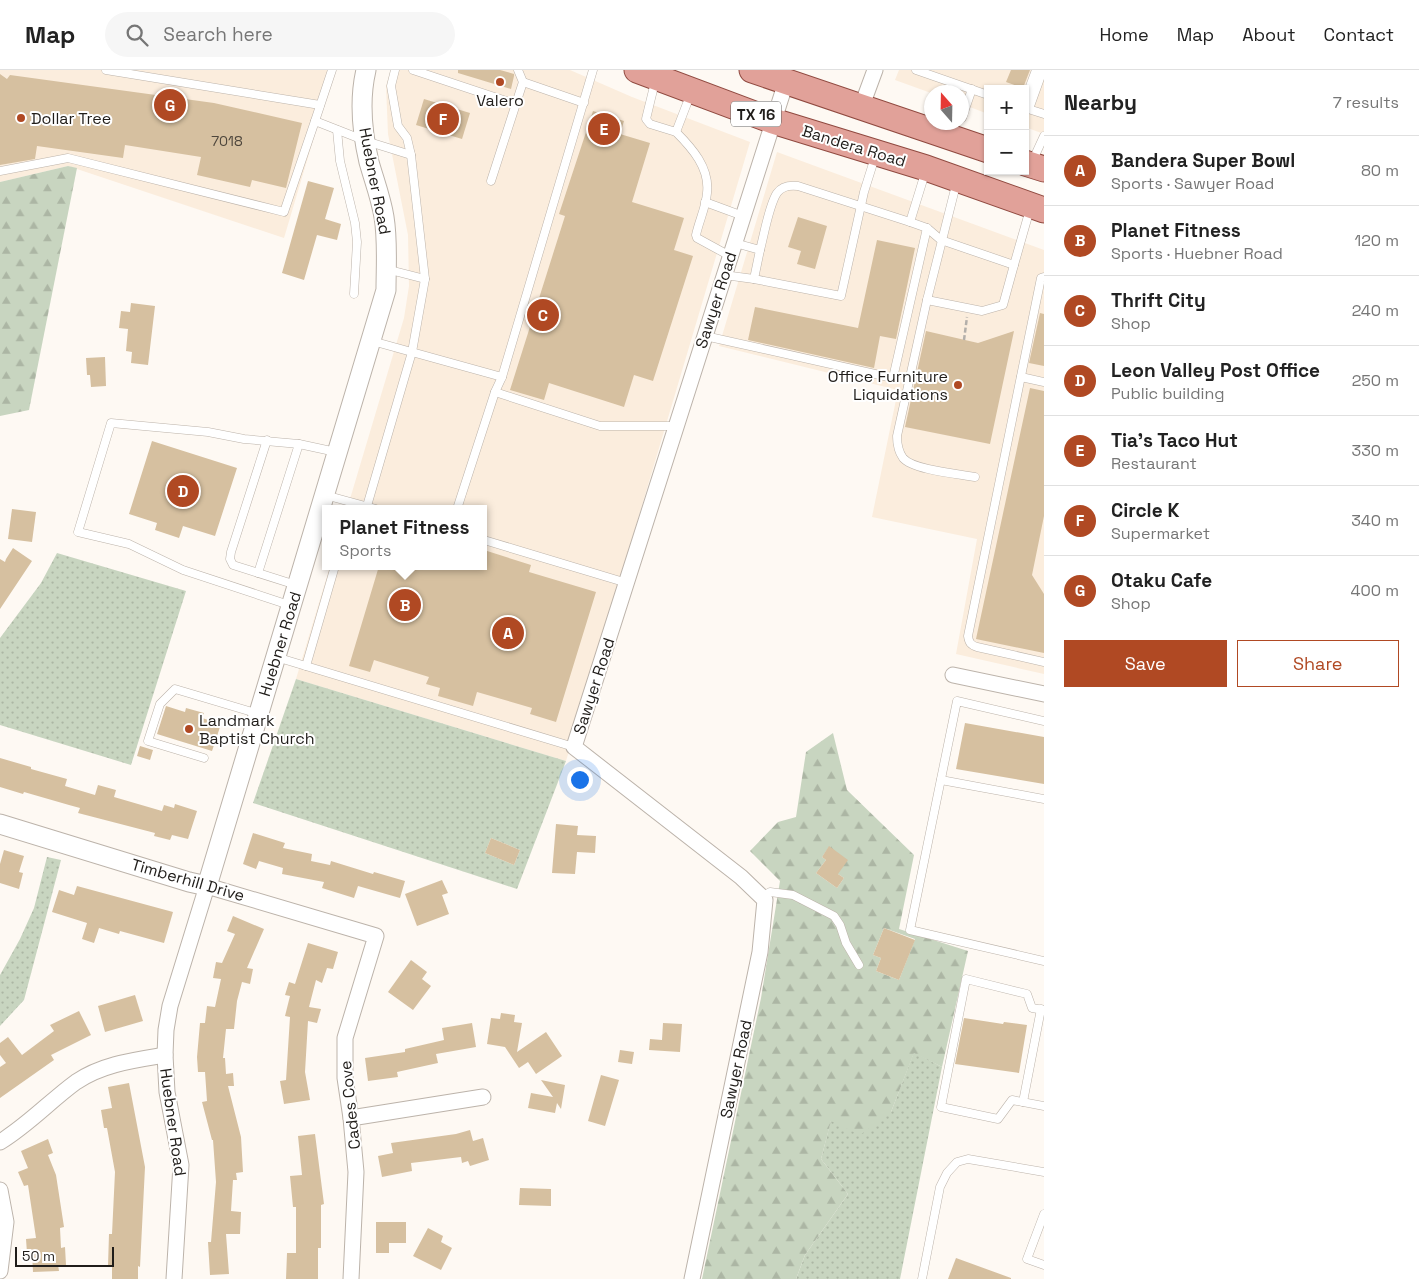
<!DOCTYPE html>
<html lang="en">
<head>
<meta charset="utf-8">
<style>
  body { margin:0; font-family:"Space Grotesk",sans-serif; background:#f6f6f6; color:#222 }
  .controls { position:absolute; right:15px; top:15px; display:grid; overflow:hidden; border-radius:0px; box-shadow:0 1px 4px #0004 }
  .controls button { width:45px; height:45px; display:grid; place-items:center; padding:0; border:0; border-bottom:1px solid #e0e0e0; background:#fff; color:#222; font:25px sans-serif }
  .compass { position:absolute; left:924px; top:15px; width:45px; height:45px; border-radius:50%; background:#fff; box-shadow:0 1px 4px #0004; rotate:340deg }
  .scale { position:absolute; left:15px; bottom:12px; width:99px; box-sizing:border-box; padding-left:5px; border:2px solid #201d1a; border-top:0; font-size:14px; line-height:18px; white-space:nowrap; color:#201d1a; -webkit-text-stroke:4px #fff; paint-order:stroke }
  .you { position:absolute; left:579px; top:709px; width:18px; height:18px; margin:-12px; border:4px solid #fff; border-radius:50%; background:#1a73e8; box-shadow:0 0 0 8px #1a73e833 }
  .badge { display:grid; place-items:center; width:32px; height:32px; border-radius:50%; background:#b04923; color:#fff; font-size:16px; font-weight:700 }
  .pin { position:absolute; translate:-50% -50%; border:2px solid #fff; box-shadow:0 1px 5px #0006 }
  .popup { position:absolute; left:322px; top:435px; width:165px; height:65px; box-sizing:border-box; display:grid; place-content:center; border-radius:0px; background:#fff; filter:drop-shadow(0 1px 4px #0005); font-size:16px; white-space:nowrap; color:#767676 }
  .popup b { font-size:19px; color:#222 }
  .popup::after { content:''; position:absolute; left:50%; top:100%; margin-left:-10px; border:10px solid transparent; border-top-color:#fff }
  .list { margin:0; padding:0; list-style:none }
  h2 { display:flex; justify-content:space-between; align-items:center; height:65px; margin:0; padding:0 20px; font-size:21px }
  h2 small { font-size:16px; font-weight:400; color:#767676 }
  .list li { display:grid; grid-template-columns:32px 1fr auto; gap:15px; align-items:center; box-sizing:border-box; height:70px; padding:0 20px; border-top:1px solid #e0e0e0 }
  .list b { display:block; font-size:19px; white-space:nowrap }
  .list p { margin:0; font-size:16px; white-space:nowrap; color:#767676 }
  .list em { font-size:16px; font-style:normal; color:#767676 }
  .actions { display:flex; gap:10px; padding:15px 20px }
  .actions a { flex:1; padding:11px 0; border:1px solid #b04923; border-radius:0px; text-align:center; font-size:18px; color:#b04923 }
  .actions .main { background:#b04923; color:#fff }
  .icon { flex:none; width:28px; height:28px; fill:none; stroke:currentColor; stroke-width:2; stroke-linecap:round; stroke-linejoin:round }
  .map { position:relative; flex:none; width:1044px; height:1209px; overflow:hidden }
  header { display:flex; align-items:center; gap:30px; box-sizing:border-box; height:70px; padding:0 25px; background:#fff; border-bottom:1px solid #e0e0e0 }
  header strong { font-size:24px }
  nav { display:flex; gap:28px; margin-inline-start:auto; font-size:18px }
  .search { width:350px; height:45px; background:#f6f6f6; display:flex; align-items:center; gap:12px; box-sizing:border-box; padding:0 18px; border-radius:28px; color:#767676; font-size:19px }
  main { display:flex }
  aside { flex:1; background:#fff }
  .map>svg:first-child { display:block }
  .built { fill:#fbeddd }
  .grass { fill:url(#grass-dots); fill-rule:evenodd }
  .forest { fill:url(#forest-firs); fill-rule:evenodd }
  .building { fill:#d6c0a0 }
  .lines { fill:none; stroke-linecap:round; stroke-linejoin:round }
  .service-casing { stroke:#bcb3aa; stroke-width:9 }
  .minor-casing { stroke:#bcb3aa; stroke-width:17 }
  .tertiary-casing { stroke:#bcb3aa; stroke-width:21 }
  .primary-casing { stroke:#904a40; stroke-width:27 }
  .path { stroke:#b3afaa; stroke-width:2.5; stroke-dasharray:5 2.5; stroke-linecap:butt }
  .service { stroke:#fff; stroke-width:8 }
  .minor { stroke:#fff; stroke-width:15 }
  .tertiary { stroke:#fff; stroke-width:19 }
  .primary { stroke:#e1a199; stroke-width:25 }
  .poi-dot { fill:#b04923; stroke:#fff; stroke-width:2 }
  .labels { text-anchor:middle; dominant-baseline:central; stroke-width:4; stroke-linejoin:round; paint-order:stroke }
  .number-label { font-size:14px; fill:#4e463c }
  .shield { fill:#fff; stroke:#63615f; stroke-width:1 }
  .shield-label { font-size:15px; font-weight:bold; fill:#201d1a }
  .poi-label { font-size:16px; fill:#201d1a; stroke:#fff; text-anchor:start }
  .street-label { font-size:16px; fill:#201d1a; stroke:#fff }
</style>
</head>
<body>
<header>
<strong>Map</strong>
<div class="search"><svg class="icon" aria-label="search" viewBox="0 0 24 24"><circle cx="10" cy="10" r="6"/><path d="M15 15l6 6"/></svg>Search here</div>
<nav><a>Home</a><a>Map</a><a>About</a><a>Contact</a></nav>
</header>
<main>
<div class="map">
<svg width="1044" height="1209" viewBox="0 0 1044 1209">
  <defs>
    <pattern id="grass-dots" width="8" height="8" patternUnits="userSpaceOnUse" patternTransform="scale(1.25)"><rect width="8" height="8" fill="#c8d5c0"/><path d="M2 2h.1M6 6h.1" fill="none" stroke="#acb6a4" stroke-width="1.8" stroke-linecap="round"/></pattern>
    <pattern id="forest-firs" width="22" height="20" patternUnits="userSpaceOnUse" patternTransform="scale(1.25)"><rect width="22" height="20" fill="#c8d5c0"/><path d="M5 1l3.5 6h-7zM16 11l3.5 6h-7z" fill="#acb6a4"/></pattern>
  </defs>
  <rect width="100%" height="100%" fill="#fef9f3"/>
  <g class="built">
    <path d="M0 0H334L284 168 68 96 0 112Z"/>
    <path d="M391 0H570L632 27 750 72 566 691 296 609 330 496H484V439H347L404 248 409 216 408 165 388 64 386 16Z"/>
    <path d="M899 0H1044V64L1025 57V19H988V44L962 34V22L931 23 895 10Z"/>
    <path d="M777 82 1044 180V604L956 584 977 469 872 447 898 320 719 276Z"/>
  </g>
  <g class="grass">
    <path d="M57 483 186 521 131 695 0 655V568L41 513Z"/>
    <path d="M296 609 566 691 517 819 253 733ZM491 768 520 780 514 795 485 783Z"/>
    <path d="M47 787 61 790 24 930 0 956V905L20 869 34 838Z"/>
    <path d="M914 982 942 997 900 1209H796L805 1185 848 1124 821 1089 831 1050 891 1042Z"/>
  </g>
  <g class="forest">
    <path d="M68 96 77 98 29 340 0 346V112Z"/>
    <path d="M833 663 847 720 914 785 899 859 968 881 942 997 914 983 891 1042 860 1065 831 1051 821 1089 848 1124 805 1185 796 1209H702L761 928 780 811 750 781 778 752 796 747 806 682ZM829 777 838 804 844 808 837 818 816 803 826 790 822 787ZM884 858 915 869 899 910 876 901 881 888 873 885Z"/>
  </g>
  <g class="building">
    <path d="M458 0H500L514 4V6L511 19 458 3Z"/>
    <path d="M1011 0H1030L1023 18 1006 12Z"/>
    <path d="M0 4 7 9 10 5 214 33 302 53 286 118 252 110 250 117 197 105 201 87 125 75 123 88 37 76 35 89 0 95Z"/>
    <path d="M424 29 470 43 462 69 416 55Z"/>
    <path d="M593 41 624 51 620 64 650 73 632 132 684 148 674 180 693 186 653 311 634 305 624 337 549 313 544 330 510 320 565 146 559 144Z"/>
    <path d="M308 111 334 118 325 149 341 154 337 170 317 165 304 210 282 203Z"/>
    <path d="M798 147 827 156 815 199 797 194 801 181 788 177Z"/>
    <path d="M877 170 915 178 896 269 880 266 874 298 748 270 755 237 858 258Z"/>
    <path d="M131 233 155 236 148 295 131 293 132 282 126 281 128 259 119 258 121 241 130 242Z"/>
    <path d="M1040 243 1044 244V296L1029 293Z"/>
    <path d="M926 261 978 273 1014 261 990 374 905 357Z"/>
    <path d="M105 287 106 316 91 317 90 305H87L86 288Z"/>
    <path d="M1030 318 1044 321V446L1032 505 1044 524V583L976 569Z"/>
    <path d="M152 371 237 398 215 466 183 456 179 468 155 460 157 453 129 444Z"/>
    <path d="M12 439 36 442 32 472 8 469Z"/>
    <path d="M13 478 32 491 0 539V489L5 492 6 489Z"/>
    <path d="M484 480 531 495 529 502 596 522 556 652 530 644 532 638 477 622 473 636 438 626 440 618 426 614 429 607 374 590 370 602 349 596 379 496H484Z"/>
    <path d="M166 636 185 642 186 638 204 643 202 648 221 654 212 681 157 664Z"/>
    <path d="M965 653 1044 667V714L956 699Z"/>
    <path d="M140 676 153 680 150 690 137 686Z"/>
    <path d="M0 688 31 697V699L67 709 65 716 95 725 98 715 116 720 114 727 162 741 164 735 174 738 175 734 197 741 188 769 172 765 170 770 154 766 155 763 78 743 80 738 69 735 24 722 23 724 0 717Z"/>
    <path d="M556 754 578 756 577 765 596 766 595 783 577 782 575 804 552 803Z"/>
    <path d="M253 763 285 773 283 778 312 784 311 791 330 795 331 791 373 804 374 802 405 811 400 828 358 816 354 828 322 818 324 812 282 804 283 798 259 791 256 799 243 794Z"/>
    <path d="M491 768 520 780 514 795 485 783Z"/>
    <path d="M829 776 848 790 838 804 844 808 837 818 816 803 826 790 822 787Z"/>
    <path d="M4 780 24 786 19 802 23 803 19 819 0 813V794Z"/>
    <path d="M442 810 448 823 442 825 449 844 417 856 405 824Z"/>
    <path d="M77 816 173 842 164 873 120 861 119 864 99 858 94 873 82 869 87 853 52 842 59 820 74 825Z"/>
    <path d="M233 846 264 859 247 898 253 899 250 914 242 912 237 931 234 959H226L223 988H225L226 1004 233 1003 234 1016H228L241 1067 243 1102 236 1103 237 1110H233L231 1141 241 1142 240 1164H226L229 1204 210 1205 208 1172H211L216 1112 213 1070H212L202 1032 207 1031 205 1002H198L197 987 200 953H205L207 936 215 937 221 909 213 908 216 892 222 893 235 864 227 861Z"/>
    <path d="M884 858 915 870 899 910 876 901 881 888 873 885Z"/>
    <path d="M308 873 338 882 333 899 327 898 322 913 316 910 309 937 321 939 317 953 308 951 305 1002 310 1030 284 1034 280 1011 286 1010 290 947 285 946 290 926 285 925 289 912 295 914Z"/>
    <path d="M411 890 427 902 422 909 431 916 413 940 388 922Z"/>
    <path d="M135 925 143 951 105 962 98 936Z"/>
    <path d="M79 941 91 965 51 985 54 990 0 1028V997L6 993 0 985V973L8 967 22 985 54 961 50 955Z"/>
    <path d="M501 943 515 945 514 952 522 953 517 982 546 962 562 986 536 1004 528 992 519 998 505 977 487 974 491 948 500 949Z"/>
    <path d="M964 948 1003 954 1004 952 1027 955 1019 1003 955 994Z"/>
    <path d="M472 953 476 977 436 984 438 993 397 1002 398 1007 368 1011 365 988 405 982V979L444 970 442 958Z"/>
    <path d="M663 953 682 954 680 982 649 980 650 969 662 970Z"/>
    <path d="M620 980 634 982 632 994 618 992Z"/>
    <path d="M601 1005 619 1010 605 1056 588 1051Z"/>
    <path d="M541 1010 565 1015 561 1039 557 1033 555 1043 528 1038 531 1023 553 1027Z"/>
    <path d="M129 1013 145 1097 140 1197 138 1196V1209H112V1196H108L109 1164H112L115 1102 107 1058H104L101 1040 112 1038 108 1017Z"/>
    <path d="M470 1060 473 1071 483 1068 489 1090 470 1096 468 1091 462 1093 461 1087 411 1093 412 1101 382 1107 378 1086 393 1083 391 1073 456 1064Z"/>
    <path d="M315 1064 324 1134 321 1135V1178H318V1209H286L287 1183H296V1137H293L290 1106 302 1105 298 1066Z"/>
    <path d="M48 1069 53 1083 48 1085 56 1105 64 1157 60 1158 61 1178 65 1177 66 1195H58L59 1201 33 1202 32 1183H27L26 1169 36 1168 28 1115 24 1116 18 1102 28 1098 21 1081Z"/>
    <path d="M520 1118 551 1119V1136L519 1135Z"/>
    <path d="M376 1152H406V1173H389V1183H376Z"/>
    <path d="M428 1158 443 1166 441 1172 452 1178 441 1200 413 1186Z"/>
    <path d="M956 1188 1011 1208V1209H948Z"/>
  </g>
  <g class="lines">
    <g class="service-casing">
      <g id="service">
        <path d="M106 0 320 35"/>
        <path d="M413 0 515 34"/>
        <path d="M518 0 523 12 584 33"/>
        <path d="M916 0 988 25"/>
        <path d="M655 12 646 49 650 54 676 62 691 23"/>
        <path d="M1025 30 1036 0"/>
        <path d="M1025 38 1044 44"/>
        <path d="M1029 39 1043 0"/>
        <path d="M962 48 972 19"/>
        <path d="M315 51 332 0"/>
        <path d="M337 60 340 91 355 153 357 172 354 224"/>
        <path d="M676 62C692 78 710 98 707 123 706 137 699 151 696 165L697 168 730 186"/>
        <path d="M1032 92 1044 66"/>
        <path d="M0 101 68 88 284 142 315 51 366 71 411 85"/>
        <path d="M491 111 523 12"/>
        <path d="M957 111 927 230 982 241 1003 235 1014 195"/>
        <path d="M705 132 743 146"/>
        <path d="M910 152 926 100"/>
        <path d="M735 173 760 180 754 209 841 226 864 122 875 87"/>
        <path d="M760 180C764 165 769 135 777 123 782 116 790 115 798 116L910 152 927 158 941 170 1014 195 1030 139"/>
        <path d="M386 199 425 209"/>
        <path d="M724 205 754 209"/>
        <path d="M1044 207 1041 208 968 566C969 573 971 575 977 577L1044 592"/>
        <path d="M927 230 897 366C897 374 898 381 903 388 913 400 959 404 975 407"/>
        <path d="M705 266 893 308 927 158"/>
        <path d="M372 271 502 307 593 0"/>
        <path d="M1021 307 1044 312"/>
        <path d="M495 322 600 356H676"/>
        <path d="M267 370 231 482 230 489 233 495 296 515"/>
        <path d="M325 425 376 439"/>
        <path d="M367 436 412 282 425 209 411 85 407 68 398 56 391 16 395 0"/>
        <path d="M457 439 495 322 502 307"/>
        <path d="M484 470 627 513"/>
        <path d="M258 503 299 374"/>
        <path d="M292 536 183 500 129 474 78 462 111 353 208 362 244 369 299 374 336 382"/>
        <path d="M276 587 574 677"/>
        <path d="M306 596 335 496"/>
        <path d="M1044 651 957 631 910 860 1044 891"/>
        <path d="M204 688 148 671 160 634 175 619 259 644"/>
        <path d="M941 710 1044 729"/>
        <path d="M762 827 770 822 793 825 834 846 840 855 846 873 859 895"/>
        <path d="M1044 940 1032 938 1027 924 966 909 941 1037 998 1049 1012 1030 1044 1036"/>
        <path d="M1023 1032 1041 939"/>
        <path d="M1044 1144 1027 1189 1044 1195"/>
        <path d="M922 1209 940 1117 947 1103 957 1092 968 1089 1044 1102"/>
      </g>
    </g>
    <g class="minor-casing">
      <g id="minor">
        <path d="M861 38 875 0"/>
        <path d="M953 605 1044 624"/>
        <path d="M351 1048 483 1027"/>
        <path d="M0 1072C28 1055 50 1031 76 1012 102 994 135 990 165 985"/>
        <path d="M0 1120 6 1152 0 1201"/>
        <path d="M174 1209 181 1095 167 1022 165 985 166 960 170 936 207 816 376 866 345 968V1008L351 1048 356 1102 351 1209"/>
        <path d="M692 1209 760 882 765 830 741 807 574 677 786 12"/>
      </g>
    </g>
    <g class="tertiary-casing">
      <path id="tertiary" d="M0 754 189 812 207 816 386 220C386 196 388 171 384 147 381 128 374 110 369 92 362 62 359 30 366 0"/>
    </g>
    <g class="primary-casing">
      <g id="primary">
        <path d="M637 0 773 51 926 98 1044 140"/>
        <path d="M752 0 988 80"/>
        <path d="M1025 93 1044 99"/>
      </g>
    </g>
    <path class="path" d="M964 270 967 247"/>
    <use href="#service" class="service"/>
    <use href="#minor" class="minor"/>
    <use href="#tertiary" class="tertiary"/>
    <use href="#primary" class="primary"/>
  </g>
  <g class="poi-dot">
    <circle cx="500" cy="12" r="5"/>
    <circle cx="21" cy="48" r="5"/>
    <circle cx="958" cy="315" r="5"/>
    <circle cx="189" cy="659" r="5"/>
  </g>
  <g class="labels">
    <g class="number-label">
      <text x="227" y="71">7018</text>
    </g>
    <rect class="shield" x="731" y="31.5" width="50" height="25" rx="4"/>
    <g class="shield-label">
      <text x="756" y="44">TX 16</text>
    </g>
    <g class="poi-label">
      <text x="500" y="30" text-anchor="middle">Valero</text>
      <text x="31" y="48">Dollar Tree</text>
      <text x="948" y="306" text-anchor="end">Office Furniture<tspan x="948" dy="18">Liquidations</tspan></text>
      <text x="199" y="650">Landmark<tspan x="199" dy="18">Baptist Church</tspan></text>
    </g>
    <g class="street-label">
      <text transform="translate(854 76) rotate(17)">Bandera Road</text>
      <text transform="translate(375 111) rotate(79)">Huebner Road</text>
      <text transform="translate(716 230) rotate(-72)">Sawyer Road</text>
      <text transform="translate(280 574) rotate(-73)">Huebner Road</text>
      <text transform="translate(594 616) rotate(-72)">Sawyer Road</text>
      <text transform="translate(188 810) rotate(16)">Timberhill Drive</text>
      <text transform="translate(736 999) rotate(-78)">Sawyer Road</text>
      <text transform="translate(350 1035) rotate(-96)">Cades Cove</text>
      <text transform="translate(173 1052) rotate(82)">Huebner Road</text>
    </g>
  </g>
</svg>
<div class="controls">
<button>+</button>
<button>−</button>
</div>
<svg class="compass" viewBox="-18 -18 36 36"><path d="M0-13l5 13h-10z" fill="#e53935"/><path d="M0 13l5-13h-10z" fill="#767676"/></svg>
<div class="scale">50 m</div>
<div class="you"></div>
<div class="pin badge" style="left:508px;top:563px">A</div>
<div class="pin badge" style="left:405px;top:535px">B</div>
<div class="popup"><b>Planet Fitness</b>Sports</div>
<div class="pin badge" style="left:543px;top:245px">C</div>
<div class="pin badge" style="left:183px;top:421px">D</div>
<div class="pin badge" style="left:604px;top:59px">E</div>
<div class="pin badge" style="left:443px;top:49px">F</div>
<div class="pin badge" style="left:170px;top:35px">G</div>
</div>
<aside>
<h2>Nearby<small>7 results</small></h2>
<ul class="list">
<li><span class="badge">A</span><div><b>Bandera Super Bowl</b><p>Sports · Sawyer Road</p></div><em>80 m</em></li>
<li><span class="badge">B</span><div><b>Planet Fitness</b><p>Sports · Huebner Road</p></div><em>120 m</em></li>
<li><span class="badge">C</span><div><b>Thrift City</b><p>Shop</p></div><em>240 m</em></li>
<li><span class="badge">D</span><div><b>Leon Valley Post Office</b><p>Public building</p></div><em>250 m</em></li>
<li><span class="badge">E</span><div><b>Tia's Taco Hut</b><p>Restaurant</p></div><em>330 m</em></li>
<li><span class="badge">F</span><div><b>Circle K</b><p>Supermarket</p></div><em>340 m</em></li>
<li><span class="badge">G</span><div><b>Otaku Cafe</b><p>Shop</p></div><em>400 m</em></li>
</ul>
<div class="actions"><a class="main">Save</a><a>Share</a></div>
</aside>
</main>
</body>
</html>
